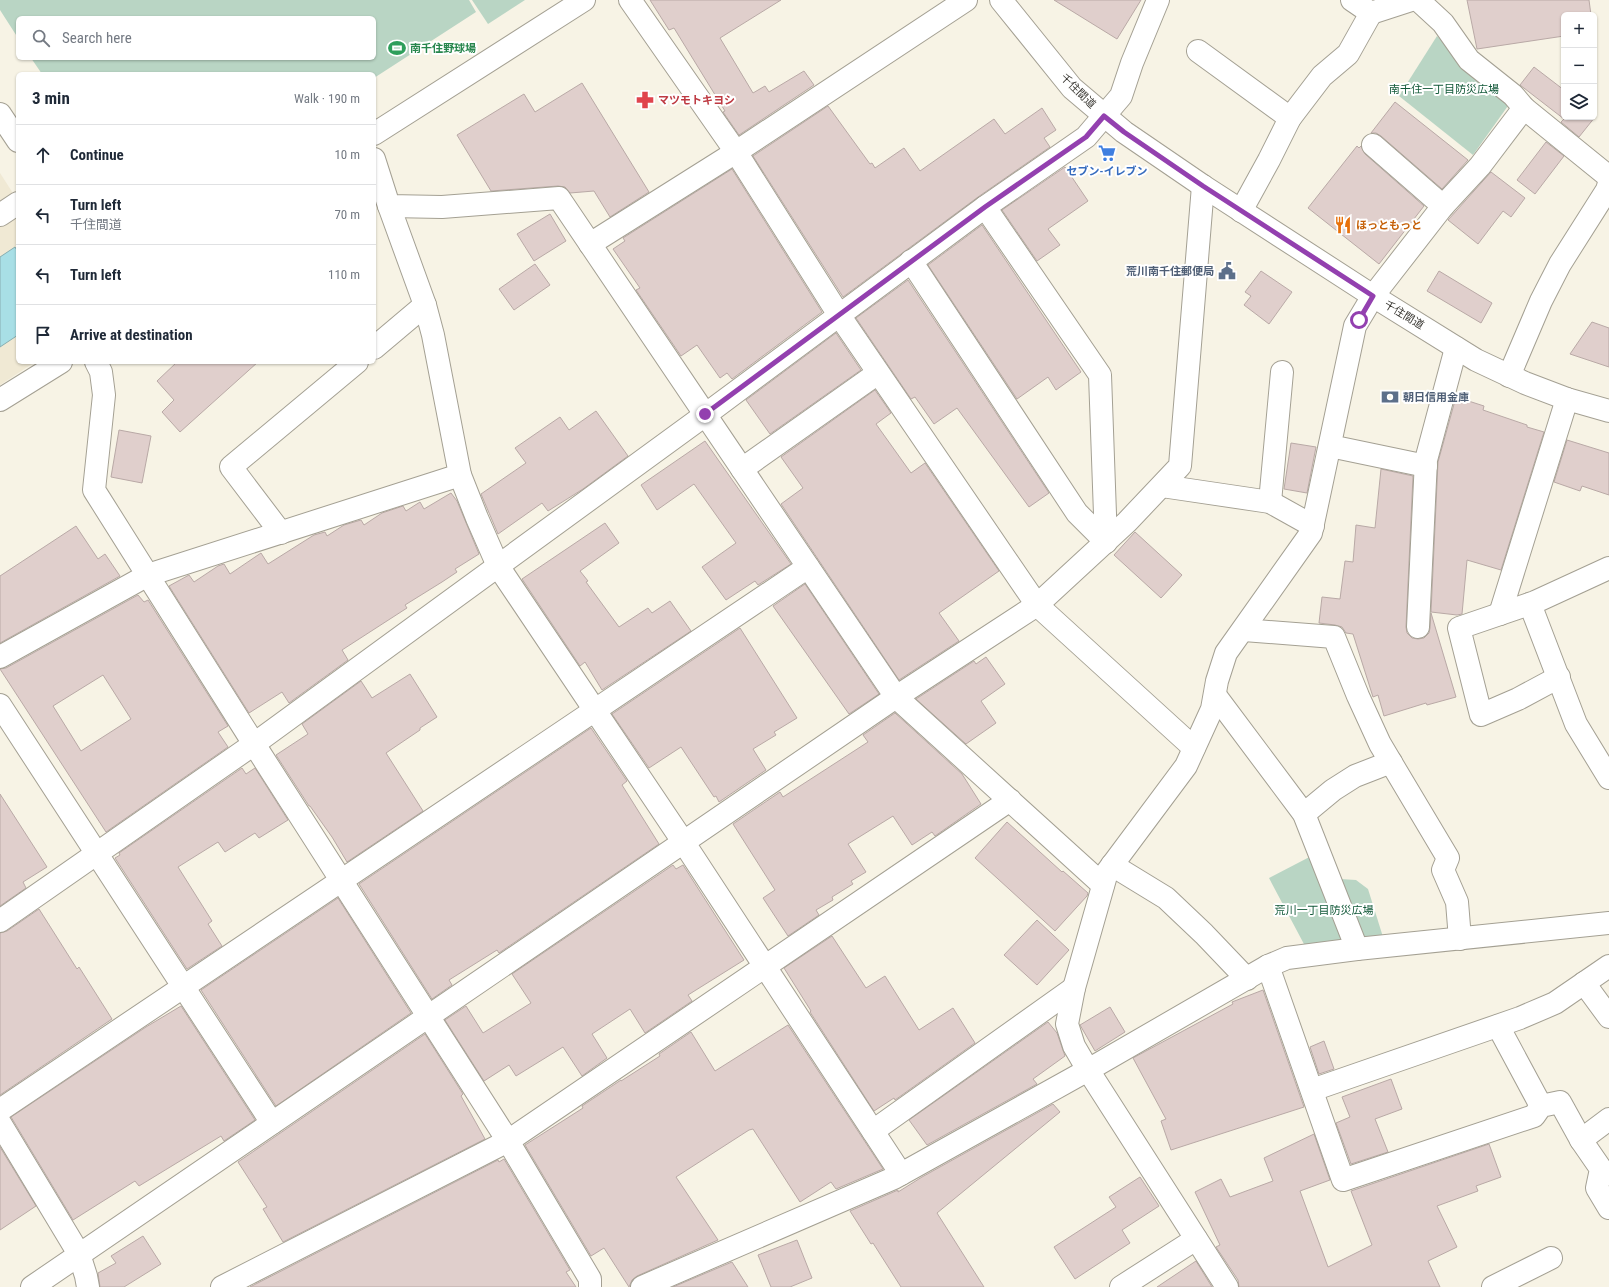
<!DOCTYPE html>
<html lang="en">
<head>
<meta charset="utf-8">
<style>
  body { margin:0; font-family:"Roboto Condensed","Noto Sans JP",sans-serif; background:#f6f6f7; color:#1f2937 }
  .controls { position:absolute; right:12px; top:12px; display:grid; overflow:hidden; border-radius:6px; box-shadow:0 1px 3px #0004 }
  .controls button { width:36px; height:36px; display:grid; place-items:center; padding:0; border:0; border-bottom:1px solid #e0e1e3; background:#fff; color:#1f2937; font:20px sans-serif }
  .stop { position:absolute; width:12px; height:12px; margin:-9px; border:3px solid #9340af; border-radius:50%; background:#fff }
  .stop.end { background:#9340af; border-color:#fff; box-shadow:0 1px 4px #0008 }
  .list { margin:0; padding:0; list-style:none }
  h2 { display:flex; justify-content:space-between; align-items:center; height:52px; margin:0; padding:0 16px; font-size:17px }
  h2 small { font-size:13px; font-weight:400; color:#747a83 }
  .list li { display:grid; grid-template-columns:26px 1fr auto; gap:12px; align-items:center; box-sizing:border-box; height:60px; padding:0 16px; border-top:1px solid #e0e1e3 }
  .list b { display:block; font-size:15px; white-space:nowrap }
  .list p { margin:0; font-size:13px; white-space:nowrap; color:#747a83 }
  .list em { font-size:13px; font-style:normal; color:#747a83 }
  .icon { flex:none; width:22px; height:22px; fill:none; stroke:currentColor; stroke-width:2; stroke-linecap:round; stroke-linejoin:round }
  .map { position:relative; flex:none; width:1609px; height:1287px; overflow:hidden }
  .search { position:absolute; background:#fff; box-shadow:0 1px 3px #0004; left:16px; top:16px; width:360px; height:44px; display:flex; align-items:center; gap:10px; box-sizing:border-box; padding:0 14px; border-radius:6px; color:#747a83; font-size:15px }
  .panel { position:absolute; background:#fff; box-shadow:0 1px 3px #0004; left:16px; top:72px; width:360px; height:292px; border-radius:6px }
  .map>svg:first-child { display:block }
  .built { fill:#f0e9d4 }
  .green { fill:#b9d5c4 }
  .water { fill:#a8dfe6; stroke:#88aeb1 }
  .building { fill:#e0cfcc; stroke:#b9a9a6; fill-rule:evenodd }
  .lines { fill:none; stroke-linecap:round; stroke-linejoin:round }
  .minor-casing { stroke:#a4a093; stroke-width:24 }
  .minor { stroke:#fff; stroke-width:22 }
  .route { stroke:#9340af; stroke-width:5 }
  .labels { text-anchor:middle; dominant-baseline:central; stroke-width:4; stroke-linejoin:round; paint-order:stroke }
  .leisure-label { font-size:11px; font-weight:bold; fill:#27864d; stroke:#fff; text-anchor:start }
  .park-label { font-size:11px; fill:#115838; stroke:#fff }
  .street-label { font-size:11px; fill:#3d3b36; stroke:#fff }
  .health-label { font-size:11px; font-weight:bold; fill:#be3a42; stroke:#fff; text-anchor:start }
  .shop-label { font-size:11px; font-weight:bold; fill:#366cbe; stroke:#fff }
  .food-label { font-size:11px; font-weight:bold; fill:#c56008; stroke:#fff; text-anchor:start }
  .service-label { font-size:11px; font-weight:bold; fill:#4e5e75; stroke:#fff; text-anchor:end }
</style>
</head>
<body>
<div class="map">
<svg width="1609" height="1287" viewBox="0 0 1609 1287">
  <rect width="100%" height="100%" fill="#f7f3e5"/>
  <path class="built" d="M0 173 18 201V362H35L0 385Z"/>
  <g class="green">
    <path d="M0 0H469L476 12 374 78V74H42L31 58H374V18H18V38L0 10Z"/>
    <path d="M472 0H525L488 24Z"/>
    <path d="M1437 36 1510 103 1473 155 1399 96Z"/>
    <path d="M1321 851 1340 879 1356 880 1368 889 1383 937 1305 946 1269 878Z"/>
  </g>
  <path class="water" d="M15 247 18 252V335L0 347V257Z"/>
  <g class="building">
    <path d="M650 0H781L720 38 753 93 765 86 769 92 804 71 814 85 739 135 723 112 725 111 674 28 669 30Z"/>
    <path d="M1054 0H1141L1117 39Z"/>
    <path d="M1467 0H1589L1591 15H1564V36L1477 49Z"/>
    <path d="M1534 67 1564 90V119L1566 117H1595L1579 137 1561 122 1564 119 1520 85Z"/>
    <path d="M582 83 649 192 610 217 594 191 570 193 565 187 558 186 491 191 457 135 524 94 535 112Z"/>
    <path d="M1395 102 1468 160 1442 189 1381 136 1376 133H1371Z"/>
    <path d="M828 106 870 164 872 163 875 168 904 148 920 171 994 119 1005 134 1042 108 1056 130 1044 138 1050 147 978 197 843 297 753 156Z"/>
    <path d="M1546 142 1564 156 1535 194 1517 180Z"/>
    <path d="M1357 146 1359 148 1361 146 1365 154 1424 206 1379 264 1308 208Z"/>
    <path d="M1065 167 1088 201 1048 229 1060 245 1037 261 1002 210Z"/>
    <path d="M732 169 822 312 732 379 727 373 720 378 697 345 681 356 636 290 640 288 613 249 625 241 623 238Z"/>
    <path d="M1491 172 1525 198 1511 217 1503 211 1478 244 1448 220Z"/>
    <path d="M550 214 566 241 534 261 517 234Z"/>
    <path d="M982 225 1081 372 1056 390 1048 377 1017 399 928 265Z"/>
    <path d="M535 264 550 285 514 310 499 289Z"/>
    <path d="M1261 271 1292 292 1269 324 1244 305 1251 296 1245 292Z"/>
    <path d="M1439 271 1492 303 1481 323 1427 291Z"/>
    <path d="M908 280 1049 493 1029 507 957 408 934 424 915 397 911 399 856 318Z"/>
    <path d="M1592 322 1609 328V367L1570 354Z"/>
    <path d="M836 333 861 370 770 434 746 400Z"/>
    <path d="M177 362H258L180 432 162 412 174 400 157 381Z"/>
    <path d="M875 390 891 413 876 424 911 473 925 463 999 571 939 613 959 641 899 680 781 504 803 488 781 457Z"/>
    <path d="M1456 397 1484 406 1483 410 1527 425V427L1544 432 1501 570 1467 560 1462 614 1457 615 1431 612 1438 462Z"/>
    <path d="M596 411 628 456 583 489 548 511 542 503 498 534 481 494 526 463 515 448 560 417 569 430Z"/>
    <path d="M119 430 151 436 142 483 111 477Z"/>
    <path d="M1567 440 1609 453V495L1582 486 1580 491 1554 482Z"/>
    <path d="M705 441 791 564 758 585 755 581 726 600 702 567 736 543 694 484 657 510 641 485Z"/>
    <path d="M1291 443 1316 447 1307 493 1284 489Z"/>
    <path d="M1381 469 1413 476 1406 627 1407 633 1412 638 1418 639 1424 638 1429 633 1430 628 1431 613 1456 697 1427 705 1426 703 1384 716 1378 695 1373 697 1353 634 1346 633 1342 627 1335 625 1319 623 1322 597 1340 599 1345 561 1353 562 1356 525 1375 528Z"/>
    <path d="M451 493 457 501 479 554 455 569 457 572 442 582 405 605 407 608 342 650 348 660 289 703 282 692 249 713 169 586 189 575 194 582 218 566 224 564 230 574 261 553 268 564 314 535 325 532 327 536 344 525 361 520 364 525 382 513 403 506 406 511 420 502 424 509Z"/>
    <path d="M605 523 619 543 580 571 588 581 586 582 619 627 648 608 652 613 670 601 691 631 602 690 585 662 580 666 522 579Z"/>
    <path d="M76 526 98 559 105 554 120 576 0 643V576Z"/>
    <path d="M1135 532 1182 575 1161 598 1114 555Z"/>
    <path d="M805 584 879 694 849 714 773 606Z"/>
    <path d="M138 595 144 602 148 600 228 726 218 732 228 747 106 832 0 669 6 668ZM103 675 131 719 81 751 53 706Z"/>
    <path d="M740 628 797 718 774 732 776 735 753 749 766 770 719 802 716 796 714 797 681 747 649 768 612 714Z"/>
    <path d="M986 657 1005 684 981 701 996 723 966 744 916 699 974 661 976 664Z"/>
    <path d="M410 674 437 717 420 728V730L386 753 423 811 347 862 332 837 310 806H309L276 755 308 734 302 724 361 681 372 698Z"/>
    <path d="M895 713 962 774 981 804 935 836 932 832 912 845 893 816 848 844 866 872 851 881 853 884 832 897 833 900 816 910 819 915 788 936 763 898 775 890 733 824 780 792 783 797 868 742 863 735Z"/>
    <path d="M591 728 627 781 622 785 659 844 499 953 497 950 449 980 452 985 432 999 359 884Z"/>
    <path d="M242 768 246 774 255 768 288 820 259 838 255 833 225 852 218 842 178 867 212 921 208 924 222 946 187 969 115 858 120 855 119 853Z"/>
    <path d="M0 794 47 867 23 882 26 888 0 906Z"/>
    <path d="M1007 822 1062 872 1063 871 1088 893 1087 896 1055 931 975 858Z"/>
    <path d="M673 865 676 869 683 865 744 960 688 995 692 1001 645 1033 630 1009 592 1034 607 1058 582 1076 563 1047 516 1076 509 1065 484 1081 445 1020 466 1006 483 1033 531 1003 512 974Z"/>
    <path d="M338 898 411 1013 276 1106 201 990Z"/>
    <path d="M39 909 77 969 79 967 112 1019 0 1095V933L7 931Z"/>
    <path d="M1037 920 1069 950 1037 985 1004 955Z"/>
    <path d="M832 936 866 988 885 976 919 1030 953 1008 975 1043 895 1100 894 1098 874 1111 810 1012 811 1011 784 968Z"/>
    <path d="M1263 990 1304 1107 1171 1150 1161 1121 1166 1119 1133 1058 1233 1004 1232 1002Z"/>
    <path d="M181 1006 255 1120 224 1141 221 1136 139 1186 135 1181 73 1220 11 1117 146 1027Z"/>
    <path d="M1110 1007 1125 1032 1095 1051 1080 1025Z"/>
    <path d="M1048 1022 1057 1033 1065 1056 1033 1079 1037 1084 927 1145 909 1120Z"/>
    <path d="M788 1025 883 1169 836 1189 831 1182 800 1202 753 1129 749 1130 676 1177 718 1240 637 1276 632 1280 629 1287 604 1248 591 1256 525 1145 583 1108 582 1106 621 1080V1081L660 1056 659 1054 691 1032 715 1071Z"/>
    <path d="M425 1034 463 1094 461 1096 485 1139 283 1242 263 1209 267 1207 238 1162Z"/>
    <path d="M1324 1041 1334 1069 1319 1074 1310 1047Z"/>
    <path d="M1391 1079 1402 1109 1375 1119 1388 1152 1351 1164 1336 1123 1350 1117 1342 1097Z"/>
    <path d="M1053 1104 1060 1112 937 1213 984 1287H901L873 1243 871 1244 850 1211 898 1190V1192L922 1177Z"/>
    <path d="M1314 1134 1330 1180 1300 1191 1328 1267 1372 1245 1351 1191 1489 1144 1501 1177 1476 1186 1478 1191 1437 1206 1457 1247 1428 1261 1440 1287H1239L1238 1280 1216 1247 1220 1245 1195 1192 1221 1179 1230 1197 1273 1181 1264 1158Z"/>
    <path d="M0 1147 36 1206 0 1230Z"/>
    <path d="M504 1159 570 1270 566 1272 576 1287H250L498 1160 499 1162Z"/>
    <path d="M1140 1177 1159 1206 1122 1230 1130 1243 1075 1279 1054 1247 1116 1207 1109 1197Z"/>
    <path d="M143 1236 161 1264 124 1287H100L98 1273 116 1263 111 1256Z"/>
    <path d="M797 1240 812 1278 790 1287H771L758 1255Z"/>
    <path d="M1196 1261 1212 1287H1157Z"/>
    <path d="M732 1262 748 1287H673Z"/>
  </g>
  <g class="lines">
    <g class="minor-casing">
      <g id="minor">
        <path d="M630 0 736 152 839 315 1037 605 1194 748"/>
        <path d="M1001 0 1072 88 1124 132 1203 186 1373 296 1476 360 1525 383 1567 399 1609 411"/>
        <path d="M1352 0 1371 13 1411 0"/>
        <path d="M1418 0 1443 23 1469 60 1513 95 1524 108 1609 177"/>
        <path d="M1198 51 1290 118"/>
        <path d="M0 114 18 141"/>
        <path d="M374 134 584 0"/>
        <path d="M1373 145 1443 206"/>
        <path d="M374 159 389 206 442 207 559 198 896 697 1103 885"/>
        <path d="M389 206 425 305 433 335 460 475 477 518 498 566 684 843 901 1174"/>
        <path d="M985 207 1100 375 1106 542"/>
        <path d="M1241 211 1269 160 1290 118 1322 76 1348 54 1371 13"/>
        <path d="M0 215 18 203"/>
        <path d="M590 244 736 152 966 0"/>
        <path d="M911 261 1077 513 1106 542"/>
        <path d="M374 348 425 305"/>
        <path d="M96 362 101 372 104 395 94 490 254 744 508 1141 590 1279V1287"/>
        <path d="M1509 376 1541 301 1560 264 1607 190 1609 183"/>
        <path d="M0 400 61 362"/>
        <path d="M1330 446 1426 466"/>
        <path d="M742 469 878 373"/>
        <path d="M1162 486 1270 502 1313 526"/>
        <path d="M1270 502 1282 372"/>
        <path d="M281 533 231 467 357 362"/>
        <path d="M1530 604 1576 724 1609 778"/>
        <path d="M1500 614 1567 399"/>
        <path d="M1418 627 1426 460 1456 348"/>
        <path d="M1244 630 1334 637 1358 696 1380 744 1448 858 1443 870 1457 902 1460 939"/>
        <path d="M0 657 148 575 460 475"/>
        <path d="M1559 677 1518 699 1481 715 1459 628 1535 602 1609 568"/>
        <path d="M1215 695 1304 814 1357 949"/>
        <path d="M0 705 272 1123"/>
        <path d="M1304 814 1333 790 1355 776 1391 762"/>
        <path d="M1112 865 1166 898 1204 934 1247 979"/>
        <path d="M0 921 254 744 705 415 985 207 1086 137 1121 96 1132 63 1158 0"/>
        <path d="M1268 966 1343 1180 1534 1116 1541 1106 1560 1102 1581 1140 1601 1169 1597 1188 1609 1208"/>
        <path d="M1584 983 1609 1017"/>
        <path d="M1498 1026 1541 1106"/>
        <path d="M1312 1090 1520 1018 1555 1003 1609 966"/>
        <path d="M0 1110 808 567"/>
        <path d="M0 1123 79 1254 86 1276 88 1287"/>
        <path d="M873 1131 1074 988"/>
        <path d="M1581 1140 1609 1119"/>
        <path d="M32 1287 896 697 1037 605 1127 522 1180 466 1203 186"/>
        <path d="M222 1287 508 1141 1010 800"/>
        <path d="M642 1287 894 1178 1088 1070 1268 966 1287 958 1357 949 1609 923"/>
        <path d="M1121 1287 1196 1239"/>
        <path d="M1227 1287 1088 1070 1074 1046 1067 1024 1074 988 1107 872 1186 766 1212 709 1217 681 1226 653 1311 533 1355 326 1373 296 1443 206 1480 166 1524 108"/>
        <path d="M1493 1287 1551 1258"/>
      </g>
    </g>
    <use href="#minor" class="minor"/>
  </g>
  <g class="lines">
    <path class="route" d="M705 414 985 207 1086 137 1104 116 1124 132 1203 186 1373 296 1359 320"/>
  </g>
  <defs>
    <g id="stadium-bare" transform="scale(1.38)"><path d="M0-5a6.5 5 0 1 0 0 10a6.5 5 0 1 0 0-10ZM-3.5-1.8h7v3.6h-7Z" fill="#2e9e5b" stroke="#fff" stroke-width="2.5" paint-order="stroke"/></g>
    <g id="pharmacy-bare" transform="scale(1.38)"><path d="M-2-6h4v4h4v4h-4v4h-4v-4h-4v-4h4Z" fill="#e0444e" stroke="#fff" stroke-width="2.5" paint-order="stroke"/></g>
    <g id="supermarket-bare" transform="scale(1.38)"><path d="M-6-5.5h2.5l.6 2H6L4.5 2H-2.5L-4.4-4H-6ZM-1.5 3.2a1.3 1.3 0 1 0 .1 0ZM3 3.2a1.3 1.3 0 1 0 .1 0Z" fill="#3f7fe0" stroke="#fff" stroke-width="2.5" paint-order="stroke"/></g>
    <g id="restaurant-bare" transform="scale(1.38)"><path d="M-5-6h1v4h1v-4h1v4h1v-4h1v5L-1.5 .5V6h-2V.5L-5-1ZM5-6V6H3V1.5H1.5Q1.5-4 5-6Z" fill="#e8710a" stroke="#fff" stroke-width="2.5" paint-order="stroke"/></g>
    <g id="civic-bare" transform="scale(1.38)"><path d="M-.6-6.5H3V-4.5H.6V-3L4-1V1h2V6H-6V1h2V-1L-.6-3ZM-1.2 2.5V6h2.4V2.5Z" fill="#5c6f8a" stroke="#fff" stroke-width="2.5" paint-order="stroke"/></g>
    <g id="bank-bare" transform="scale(1.38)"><path d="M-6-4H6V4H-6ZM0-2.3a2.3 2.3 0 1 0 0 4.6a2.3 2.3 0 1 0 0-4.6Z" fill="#5c6f8a" stroke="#fff" stroke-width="2.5" paint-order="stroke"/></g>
  </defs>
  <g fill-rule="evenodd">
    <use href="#stadium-bare" x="397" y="48"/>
    <use href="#pharmacy-bare" x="645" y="100"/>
    <use href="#supermarket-bare" x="1107" y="153"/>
    <use href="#restaurant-bare" x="1343" y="225"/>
    <use href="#civic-bare" x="1227" y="271"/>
    <use href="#bank-bare" x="1390" y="397"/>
  </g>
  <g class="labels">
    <g class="leisure-label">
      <text x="410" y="48">南千住野球場</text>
    </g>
    <g class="park-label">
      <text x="1444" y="89">南千住一丁目防災広場</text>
      <text x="1324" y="910">荒川一丁目防災広場</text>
    </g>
    <g class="street-label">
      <text transform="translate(1078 91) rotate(44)">千住間道</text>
      <text transform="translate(1404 315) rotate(31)">千住間道</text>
    </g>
    <g class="health-label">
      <text x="658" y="100">マツモトキヨシ</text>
    </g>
    <g class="shop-label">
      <text x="1107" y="171">セブン-イレブン</text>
    </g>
    <g class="food-label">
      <text x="1356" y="225">ほっともっと</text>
    </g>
    <g class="service-label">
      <text x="1214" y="271">荒川南千住郵便局</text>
      <text x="1403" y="397" text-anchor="start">朝日信用金庫</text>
    </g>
  </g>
</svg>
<div class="controls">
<button>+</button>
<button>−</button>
<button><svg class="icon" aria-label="layers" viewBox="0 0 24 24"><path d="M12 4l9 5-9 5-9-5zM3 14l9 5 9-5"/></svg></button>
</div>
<div class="stop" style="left:1359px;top:320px"></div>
<div class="stop end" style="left:705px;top:414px"></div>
<div class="search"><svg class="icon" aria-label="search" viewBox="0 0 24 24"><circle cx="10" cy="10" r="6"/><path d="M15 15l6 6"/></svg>Search here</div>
<section class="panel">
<h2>3 min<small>Walk · 190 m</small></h2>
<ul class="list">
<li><svg class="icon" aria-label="ahead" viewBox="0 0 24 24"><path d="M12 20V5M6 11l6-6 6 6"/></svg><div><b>Continue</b></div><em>10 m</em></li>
<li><svg class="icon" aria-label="left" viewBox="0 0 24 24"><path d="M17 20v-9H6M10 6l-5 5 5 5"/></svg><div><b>Turn left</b><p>千住間道</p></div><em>70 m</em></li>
<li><svg class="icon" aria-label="left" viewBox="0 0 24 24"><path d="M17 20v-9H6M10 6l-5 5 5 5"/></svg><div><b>Turn left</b></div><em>110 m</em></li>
<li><svg class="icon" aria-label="arrive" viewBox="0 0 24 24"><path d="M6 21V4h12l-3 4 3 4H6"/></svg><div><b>Arrive at destination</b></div></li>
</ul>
</section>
</div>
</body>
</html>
